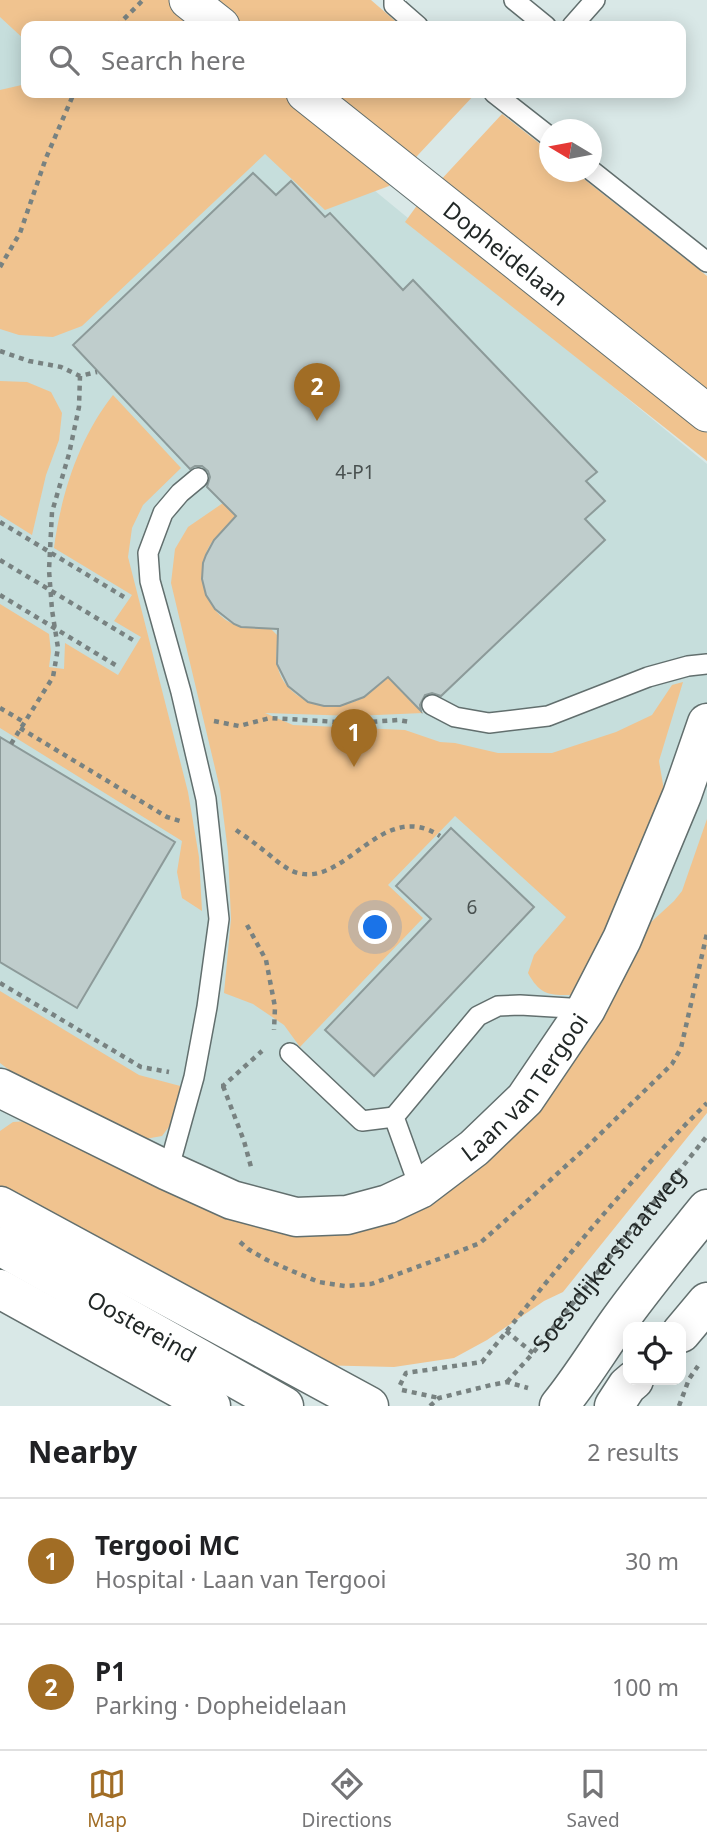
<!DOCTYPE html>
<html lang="en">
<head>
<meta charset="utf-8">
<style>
  body { margin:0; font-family:"Noto Sans",sans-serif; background:#f2f2f2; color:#202124 }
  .controls { position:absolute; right:21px; bottom:21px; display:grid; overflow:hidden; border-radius:14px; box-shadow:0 4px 18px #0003 }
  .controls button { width:63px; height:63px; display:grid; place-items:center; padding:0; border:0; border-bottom:2px solid #e0e0e0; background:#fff; color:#202124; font:35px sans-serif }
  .compass { position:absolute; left:539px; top:119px; width:63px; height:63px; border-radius:50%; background:#fff; box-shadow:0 4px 18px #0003; rotate:280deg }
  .you { position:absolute; left:376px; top:928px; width:24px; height:24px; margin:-18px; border:5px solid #fff; border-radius:50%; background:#1a73e8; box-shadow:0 0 0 10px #1a73e833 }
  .badge { display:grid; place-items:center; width:46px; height:46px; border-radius:50%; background:#a16d25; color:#fff; font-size:23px; font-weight:700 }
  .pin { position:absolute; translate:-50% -58px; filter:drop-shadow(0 2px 4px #0008) }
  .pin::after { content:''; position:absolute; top:37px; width:24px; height:21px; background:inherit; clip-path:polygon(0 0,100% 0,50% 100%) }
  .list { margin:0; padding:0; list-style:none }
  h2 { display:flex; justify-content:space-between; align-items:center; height:91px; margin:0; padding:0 28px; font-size:30px }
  h2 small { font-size:23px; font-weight:400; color:#757577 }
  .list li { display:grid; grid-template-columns:46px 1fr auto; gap:21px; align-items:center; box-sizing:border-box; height:126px; padding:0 28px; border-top:2px solid #e0e0e0 }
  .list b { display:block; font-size:26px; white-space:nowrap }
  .list p { margin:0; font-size:23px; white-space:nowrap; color:#757577 }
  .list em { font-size:23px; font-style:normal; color:#757577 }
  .icon { flex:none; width:38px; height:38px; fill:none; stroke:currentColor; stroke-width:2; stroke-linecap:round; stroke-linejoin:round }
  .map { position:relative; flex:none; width:707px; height:1406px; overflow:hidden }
  .search { position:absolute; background:#fff; box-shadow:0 4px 18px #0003; left:21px; right:21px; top:21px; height:77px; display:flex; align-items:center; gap:18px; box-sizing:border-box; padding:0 24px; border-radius:14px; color:#757577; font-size:26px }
  .sheet { height:343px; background:#fff }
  nav { display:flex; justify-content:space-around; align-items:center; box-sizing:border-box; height:98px; border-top:2px solid #e0e0e0; background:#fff; font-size:19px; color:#757577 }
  nav a { display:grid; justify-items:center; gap:4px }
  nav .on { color:#a16d25 }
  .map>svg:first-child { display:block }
  .built { fill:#c6dedc }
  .green { fill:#f0c38f }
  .building { fill:#bfcdcc; stroke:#8c9a99; stroke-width:2 }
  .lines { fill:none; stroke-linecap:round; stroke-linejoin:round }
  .service-casing { stroke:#626f6e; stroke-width:22 }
  .minor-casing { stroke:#626f6e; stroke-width:39 }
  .tertiary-casing { stroke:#626f6e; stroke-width:41 }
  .primary-casing { stroke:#626f6e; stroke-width:41 }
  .path { stroke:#788281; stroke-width:4.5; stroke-dasharray:5 5; stroke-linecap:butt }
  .service { stroke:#fff; stroke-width:19 }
  .minor { stroke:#fff; stroke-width:37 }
  .tertiary { stroke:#fff; stroke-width:38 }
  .primary { stroke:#fff; stroke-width:38 }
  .labels { text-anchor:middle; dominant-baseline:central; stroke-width:5; stroke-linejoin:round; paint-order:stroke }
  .number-label { font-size:19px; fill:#495150 }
  .street-label { font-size:23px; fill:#222827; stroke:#fff }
</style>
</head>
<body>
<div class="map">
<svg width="707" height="1406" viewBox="0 0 707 1406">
  <rect width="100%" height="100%" fill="#d9e8e7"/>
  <path class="built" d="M0 0 26 26V93H256L707 464V1071L497 1313 0 1134Z"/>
  <g class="green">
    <path d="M0 0H371L401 26H26V41L0 17Z"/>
    <path d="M26 84V93H476L389 186 325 210 265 154 82 326 53 337 19 335 0 329V90Z"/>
    <path d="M502 114 549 151 550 172H575L707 276V396L438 183Z"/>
    <path d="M418 204 707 433V461L405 222Z"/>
    <path d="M0 381 27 382 51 392 62 413 59 440 46 475 32 535 0 515Z"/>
    <path d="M113 395 181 468 143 505 132 528 128 557 188 792 199 857 202 911 182 898 177 872 182 841 0 728V604L49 634 51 652 49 667 64 669 65 643 118 675 141 637 114 621 132 595 54 548C61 494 79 438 113 395Z"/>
    <path d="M223 503 237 518C228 526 217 534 210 545 193 573 205 615 238 626 248 629 260 628 270 628L278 636C277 645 276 655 277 663 282 700 328 715 358 700 369 694 378 684 387 676L423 713 354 716 265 713 293 725 405 730 440 742 455 743 498 753H552L616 732 652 715 672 685 683 682 659 761 665 796 639 864 576 995C551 995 541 997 528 973L534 955 566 917 455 816 388 885 423 918 300 1047 284 1025 253 1004 224 993 231 919 228 852 220 789 171 583 175 549 188 527Z"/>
    <path d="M707 819V1113L563 1292 544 1301 487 1340 454 1358 394 1367 314 1365 0 1194V1131L13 1122 28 1121 104 1161 227 1215 320 1231 375 1228 423 1206 649 924 674 901 682 891Z"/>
    <path d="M0 991 139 1075 184 1087 171 1124 162 1136 145 1139 69 1106 12 1072 0 1063Z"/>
  </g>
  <g class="building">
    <path d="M253 173 276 195 291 181 325 217 330 213 403 290 413 280 597 472 586 481 605 501 585 519 605 540 441 696 432 693 425 695 420 705 421 711 388 677 364 697 340 706H324L308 702 288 686 277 664 278 629 241 627 234 624 215 609 206 595 202 579 203 563 206 555 214 540 236 516 207 487 210 477 208 471 202 466H195L190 469 73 345Z"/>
    <path d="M0 737 175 842 77 1008 0 962Z"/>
    <path d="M451 828 534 907 374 1076 325 1030 431 919 396 886Z"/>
  </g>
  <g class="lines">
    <g class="service-casing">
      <g id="service">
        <path d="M394 0V5L418 26"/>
        <path d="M514 0 546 26"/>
        <path d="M572 26 595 0"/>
        <path d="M494 93 550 137"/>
        <path d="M592 171 707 262"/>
        <path d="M432 705 455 717 489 723 548 716 648 677 688 666 707 664"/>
        <path d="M290 1053 362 1121 394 1117"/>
        <path d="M168 1171 194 1077 207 1007 219 919 206 799 181 692 150 581 148 553 163 513 180 493 198 478"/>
        <path d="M420 1189 394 1117 478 1016 498 1006 520 1005 586 1009"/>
      </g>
    </g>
    <g class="minor-casing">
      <g id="minor">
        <path d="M188 0 221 26"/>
        <path id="s2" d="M305 93 707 413"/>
      </g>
    </g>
    <g class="tertiary-casing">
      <g id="tertiary">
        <path id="s3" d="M0 1088 168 1171 232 1200 296 1217 347 1215 388 1204 420 1189 474 1148 525 1099 586 1009 622 939 682 795 707 723"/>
      </g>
    </g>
    <g class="primary-casing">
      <g id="primary">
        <path d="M0 1206 369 1406"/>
        <path id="s4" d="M0 1246 284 1406"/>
        <path d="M0 1289 211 1406"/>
        <path d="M681 1333 707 1302"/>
        <path d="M559 1406C581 1379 599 1349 619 1321 647 1282 677 1246 707 1209"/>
        <path d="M614 1406 627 1386 634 1380"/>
      </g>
    </g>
    <g class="path">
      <path d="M117 26 143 0"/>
      <path d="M0 267 20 233 46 158 74 93"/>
      <path d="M0 351 29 361 61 367 80 376 97 372"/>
      <path d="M0 522 124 597"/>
      <path d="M0 560 133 640"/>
      <path d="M0 595 117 666"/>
      <path d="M0 708 24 722"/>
      <path d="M214 721 239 726 270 718 355 723 398 720 410 722"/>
      <path d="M20 728 167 817 183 822"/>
      <path d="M11 744 53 677 58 648 52 610 49 570 52 512 69 454 79 407 80 376"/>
      <path d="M236 830C243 835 251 840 258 846 271 855 283 869 298 873 347 886 382 798 440 836"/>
      <path d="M247 925 266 960 275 1007 274 1030"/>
      <path d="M0 983 141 1067 169 1072"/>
      <path d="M221 1086H223L262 1051"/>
      <path d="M223 1086 244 1141 251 1167"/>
      <path d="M240 1242 248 1249 267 1260 292 1271 319 1282 345 1286 371 1284 455 1253 480 1243 515 1212 589 1145 672 1064 681 1048 707 933"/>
      <path d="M506 1331 533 1353"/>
      <path id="s1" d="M507 1382 533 1353 707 1136"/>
      <path d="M400 1385 406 1373 482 1362C553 1273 626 1183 707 1103"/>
      <path d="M402 1390 439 1398"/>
      <path d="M430 1406 439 1398 491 1385 507 1382 528 1388"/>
      <path d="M679 1406 689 1379 698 1366"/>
    </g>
    <use href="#service" class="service"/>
    <use href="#minor" class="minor"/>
    <use href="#tertiary" class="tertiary"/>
    <use href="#primary" class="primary"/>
  </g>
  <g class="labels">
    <g class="number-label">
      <text x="355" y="472">4-P1</text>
      <text x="472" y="907">6</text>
    </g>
    <g class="street-label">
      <text stroke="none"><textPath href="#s2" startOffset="257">Dopheidelaan</textPath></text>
      <text stroke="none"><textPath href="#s3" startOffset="600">Laan van Tergooi</textPath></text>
      <text stroke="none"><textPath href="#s1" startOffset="159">Soestdijkerstraatweg</textPath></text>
      <text stroke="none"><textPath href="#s4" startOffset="163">Oostereind</textPath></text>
    </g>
  </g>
</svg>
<div class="controls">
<button><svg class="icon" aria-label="locate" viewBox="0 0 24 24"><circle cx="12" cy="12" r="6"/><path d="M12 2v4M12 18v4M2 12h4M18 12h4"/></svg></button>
</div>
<svg class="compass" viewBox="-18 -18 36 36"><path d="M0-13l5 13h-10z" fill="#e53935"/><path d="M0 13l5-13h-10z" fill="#757577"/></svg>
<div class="you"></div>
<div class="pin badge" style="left:354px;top:767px">1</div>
<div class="pin badge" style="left:317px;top:421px">2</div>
<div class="search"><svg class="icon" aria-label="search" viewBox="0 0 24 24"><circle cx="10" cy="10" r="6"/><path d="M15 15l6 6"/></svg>Search here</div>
</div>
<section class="sheet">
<h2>Nearby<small>2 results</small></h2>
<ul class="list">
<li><span class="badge">1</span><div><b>Tergooi MC</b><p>Hospital · Laan van Tergooi</p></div><em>30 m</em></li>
<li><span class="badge">2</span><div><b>P1</b><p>Parking · Dopheidelaan</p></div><em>100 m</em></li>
</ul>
</section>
<nav>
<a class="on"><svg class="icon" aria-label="map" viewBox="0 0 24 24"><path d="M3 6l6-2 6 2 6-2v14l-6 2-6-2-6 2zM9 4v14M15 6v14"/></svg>Map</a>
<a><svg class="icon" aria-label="directions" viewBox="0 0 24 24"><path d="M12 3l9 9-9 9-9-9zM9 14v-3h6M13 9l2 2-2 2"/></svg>Directions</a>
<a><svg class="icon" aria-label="saved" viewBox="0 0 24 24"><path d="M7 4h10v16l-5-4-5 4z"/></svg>Saved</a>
</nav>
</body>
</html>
